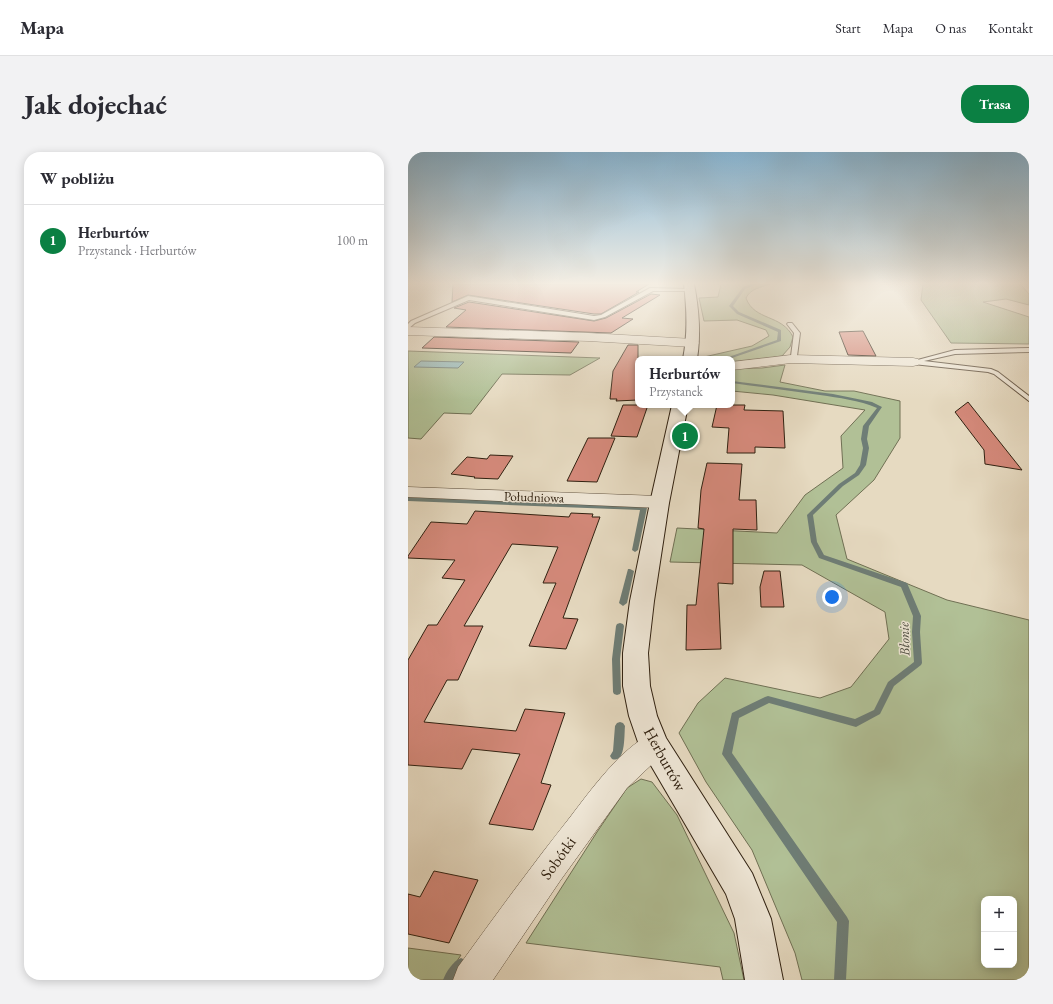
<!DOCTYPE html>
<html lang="pl">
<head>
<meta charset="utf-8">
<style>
  body { margin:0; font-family:"EB Garamond",serif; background:#f2f2f3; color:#2b2b33 }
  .controls { position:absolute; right:12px; bottom:12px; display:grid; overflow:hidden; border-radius:8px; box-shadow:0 2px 10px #0003 }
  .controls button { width:36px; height:36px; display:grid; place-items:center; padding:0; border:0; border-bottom:1px solid #e1e1e2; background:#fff; color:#2b2b33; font:20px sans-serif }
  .you { position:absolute; left:424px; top:445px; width:14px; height:14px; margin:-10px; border:3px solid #fff; border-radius:50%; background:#1a73e8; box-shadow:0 0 0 6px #1a73e833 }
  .badge { display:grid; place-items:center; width:26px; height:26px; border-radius:50%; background:#0b8043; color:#fff; font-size:13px; font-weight:700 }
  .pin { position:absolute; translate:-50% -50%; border:2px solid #fff; box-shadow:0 1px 4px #0006 }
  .popup { position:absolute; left:227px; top:204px; width:100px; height:52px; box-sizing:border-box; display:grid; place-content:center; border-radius:8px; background:#fff; filter:drop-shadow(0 1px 3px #0005); font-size:13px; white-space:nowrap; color:#7c7c81 }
  .popup b { font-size:15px; color:#2b2b33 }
  .popup::after { content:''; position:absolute; left:50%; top:100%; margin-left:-8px; border:8px solid transparent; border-top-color:#fff }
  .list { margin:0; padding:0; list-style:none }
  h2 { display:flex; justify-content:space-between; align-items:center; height:52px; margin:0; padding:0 16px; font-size:17px }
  h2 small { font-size:13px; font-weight:400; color:#7c7c81 }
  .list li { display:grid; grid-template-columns:26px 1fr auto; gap:12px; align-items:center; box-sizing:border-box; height:72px; padding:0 16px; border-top:1px solid #e1e1e2 }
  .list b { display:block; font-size:15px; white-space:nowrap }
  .list p { margin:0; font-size:13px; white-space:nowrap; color:#7c7c81 }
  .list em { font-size:13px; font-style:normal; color:#7c7c81 }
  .map { position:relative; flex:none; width:621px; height:828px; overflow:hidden; border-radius:16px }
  header { display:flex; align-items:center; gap:24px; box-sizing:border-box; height:56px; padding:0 20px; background:#fff; border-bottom:1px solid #e1e1e2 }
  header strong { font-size:19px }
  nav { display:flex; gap:22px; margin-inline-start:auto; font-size:14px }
  .intro { display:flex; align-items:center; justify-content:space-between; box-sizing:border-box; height:96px; padding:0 24px }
  h1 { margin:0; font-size:28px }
  .button { padding:10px 18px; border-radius:16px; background:#0b8043; color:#fff; font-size:14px; font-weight:700 }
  main { display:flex; gap:24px; padding:0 24px }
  aside { flex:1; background:#fff; border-radius:16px; box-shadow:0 2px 10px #0003 }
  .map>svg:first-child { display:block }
  .green { fill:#b1c096; stroke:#707054; fill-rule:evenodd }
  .water { fill:#97bab9; stroke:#6e7d76 }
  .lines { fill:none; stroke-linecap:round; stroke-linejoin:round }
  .stream { fill:#6e7d76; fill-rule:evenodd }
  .building { fill:#d4897a; stroke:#302111 }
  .lane-casing { stroke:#5e4f3d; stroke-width:2 }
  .street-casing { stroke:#5e4f3d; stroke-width:1 }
  .secondary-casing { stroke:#302111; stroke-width:2 }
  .lane { fill:#efe7d7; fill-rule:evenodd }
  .street { fill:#efe7d7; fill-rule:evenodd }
  .secondary { fill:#efe7d7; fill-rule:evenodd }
  .labels { text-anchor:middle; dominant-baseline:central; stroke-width:3; stroke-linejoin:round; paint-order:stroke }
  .street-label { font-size:13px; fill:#302111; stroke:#efe7d7 }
  .water-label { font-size:14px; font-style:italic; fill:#4f4f43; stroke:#efe7d7 }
  .near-street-label { font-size:16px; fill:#302111; stroke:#efe7d7 }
</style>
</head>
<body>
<header>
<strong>Mapa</strong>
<nav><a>Start</a><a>Mapa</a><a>O nas</a><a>Kontakt</a></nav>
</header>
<div class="intro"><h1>Jak dojechać</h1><a class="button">Trasa</a></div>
<main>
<aside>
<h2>W pobliżu<small></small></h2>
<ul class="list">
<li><span class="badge">1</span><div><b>Herburtów</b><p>Przystanek · Herburtów</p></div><em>100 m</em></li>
</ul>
</aside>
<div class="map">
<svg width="621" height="828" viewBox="0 0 621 828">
  <rect width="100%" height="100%" fill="#e6dac1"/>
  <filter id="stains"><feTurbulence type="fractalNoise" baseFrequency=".005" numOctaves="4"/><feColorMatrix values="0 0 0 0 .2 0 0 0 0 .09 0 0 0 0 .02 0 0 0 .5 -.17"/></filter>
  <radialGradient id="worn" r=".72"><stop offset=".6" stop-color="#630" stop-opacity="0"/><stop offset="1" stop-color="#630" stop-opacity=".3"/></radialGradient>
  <g class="green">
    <path d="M313 132H362C353 135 342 137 338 146 346 169 374 162 385 185L382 195 374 204 324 212V207H296V205L344 194 361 184 358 178 329 168 296 169 291 146 310 145Z"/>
    <path d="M515 132H612L621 142V153L598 147 575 150 621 165V192L543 191 513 148Z"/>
    <path d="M0 199 192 206 162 223 94 222 63 262 36 261 13 287 0 286Z"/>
    <path d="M377 213 372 230 417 239H446L492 249V286L466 328 428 363 439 407 539 448 621 468V828H394L387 801 344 698 298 630 271 581 290 551 317 526 412 546 443 535 481 487 477 460 394 413 262 410 269 376 369 381 397 343 435 316 433 284 457 258 365 243 324 239V217L354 216ZM576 747H606V813H576Z"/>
    <path d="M233 627 244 630 269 663 326 781 336 828H315L312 815 118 791 189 680 219 636Z"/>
    <path d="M0 796 53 803 36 828H0Z"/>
  </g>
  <path class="water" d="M13 209 56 210 50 216 6 215Z"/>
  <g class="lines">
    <g class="stream">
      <path d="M343 132H349L337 137 325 154 331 160 373 178V189L321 207H315L369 188 370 180 329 162 321 154 335 135Z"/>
      <path d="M324 229 425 242 464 250 474 255 461 274 459 287 461 296 458 313 451 323 435 334 405 363 409 390 416 403 499 431 513 464 512 480 514 511 513 513 486 534 472 562 448 575 361 551 331 566 324 601 439 765 441 769 438 828H426L429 770 314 602 324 561 357 545 360 544 447 567 466 558 480 530 506 510 504 480 505 464 493 435 411 406 403 390 399 363 431 332 447 321 452 313 455 296 453 287 455 274 469 256C451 248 431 246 412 243 383 239 353 235 324 231Z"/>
      <path d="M0 345 236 354 239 356 230 398 227 400 224 398 232 358 0 349Z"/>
      <path d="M220 417H222L226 419 219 451 215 454 211 451Z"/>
      <path d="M212 471 215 472 216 474 212 507 213 540 212 542 209 543 206 542 205 540 204 507 208 474 209 472Z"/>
      <path d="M212 570 215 571 217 574C216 583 218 612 204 607L202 604 205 599 207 574 209 571Z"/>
      <path d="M53 806 57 808 59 812 49 828H35C38 820 45 809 53 806Z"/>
    </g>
  </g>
  <g class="building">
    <path d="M45 132H241L228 140H231L193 162H186L60 143 44 150Z"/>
    <path d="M243 142 252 143 214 166 225 167 203 181 38 175 58 158 46 156 61 150 186 169 198 166Z"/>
    <path d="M455 179 468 204 440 203 431 180Z"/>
    <path d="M26 185 171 190 163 201 14 196Z"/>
    <path d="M220 193H230V248L208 249 209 247H202L205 219Z"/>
    <path d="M560 250 614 318 577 312 576 298 547 260Z"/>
    <path d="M215 253H240L229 285 203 284Z"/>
    <path d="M309 253H337L336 258 375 259 377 296 347 295V301H319L321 276 304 275Z"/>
    <path d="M180 286H207L189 330 159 329Z"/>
    <path d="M82 303 105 304 90 327 66 326 67 325 43 322 59 305 79 307Z"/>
    <path d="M299 311 334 312 331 348H348L349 378 325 377V432L310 431 313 497 278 498 279 453H288L296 377 290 376 293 338Z"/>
    <path d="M67 359 161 365 163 361 185 362 184 365H192L155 466 170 467 158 497 121 494 148 431H135L150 395 104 392 56 474H75L50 528H39L16 570 108 579 117 557 157 561 133 631 143 633 125 678 81 672 112 602 64 597 54 617 0 613V508L20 473H29L57 428 34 426 47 408 0 406V404L23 370 59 372Z"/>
    <path d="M356 419H372L376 455H353L352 435Z"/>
    <path d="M26 719 70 728 41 791 0 782V742L12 745Z"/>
  </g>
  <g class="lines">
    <g class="lane-casing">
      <g id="lane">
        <path d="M242 136 281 137 283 138 281 139H245L197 165 186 168 61 148 7 171 0 177V172L3 169 60 144 186 164 193 163Z"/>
        <path d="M380 171H384L392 181 389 204 383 209 380 207 383 204 386 181 379 172Z"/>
        <path d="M621 196V200L547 202 516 209 583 217 590 220 621 244V249L586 222 580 220 505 212 502 210 547 198Z"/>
      </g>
    </g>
    <g class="street-casing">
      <g id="street">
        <path d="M0 175 180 181 285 187 291 191 285 195 180 189 0 183Z"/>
        <path d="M383 203 505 206 510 207 512 210 510 213 505 214 383 211 324 218V210Z"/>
        <path d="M0 335 251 344 258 346 260 350 258 354 251 356 0 345Z"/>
        <path d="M246 581 256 585 260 593 256 601 219 636 152 729 85 828H45L50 815C87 764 124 713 163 664 182 639 216 592 246 581Z"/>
      </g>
    </g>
    <g class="secondary-casing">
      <g id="secondary">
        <path d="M276 132H286C291 158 293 182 289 207H275C280 182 279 158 276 132Z"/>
        <path d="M264 253H280L261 351 246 449 240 501 242 534 249 564 258 586 344 721 363 767 375 828H337L327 767 318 742 231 593 221 564 215 534V501L222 449 242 351Z"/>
      </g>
    </g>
    <use href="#lane" class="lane"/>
    <use href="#street" class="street"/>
    <use href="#secondary" class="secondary"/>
  </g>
  <linearGradient id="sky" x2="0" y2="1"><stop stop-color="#87b6d5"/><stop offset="0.53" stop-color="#f4eee3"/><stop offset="1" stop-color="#f4eee3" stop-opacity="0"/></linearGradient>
  <rect width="621" height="248" fill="url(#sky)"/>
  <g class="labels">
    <g class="street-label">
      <text transform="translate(126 345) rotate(2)">Południowa</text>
    </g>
    <g class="water-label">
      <text transform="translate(496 487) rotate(-92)">Błonie</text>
    </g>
    <g class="near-street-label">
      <text transform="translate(257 607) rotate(61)">Herburtów</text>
      <text transform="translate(150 706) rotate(-54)">Sobótki</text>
    </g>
  </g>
  <rect width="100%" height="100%" filter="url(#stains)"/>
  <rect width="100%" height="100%" fill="url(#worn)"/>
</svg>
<div class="controls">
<button>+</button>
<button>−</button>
</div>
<div class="you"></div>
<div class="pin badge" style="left:277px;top:284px">1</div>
<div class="popup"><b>Herburtów</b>Przystanek</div>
</div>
</main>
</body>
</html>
